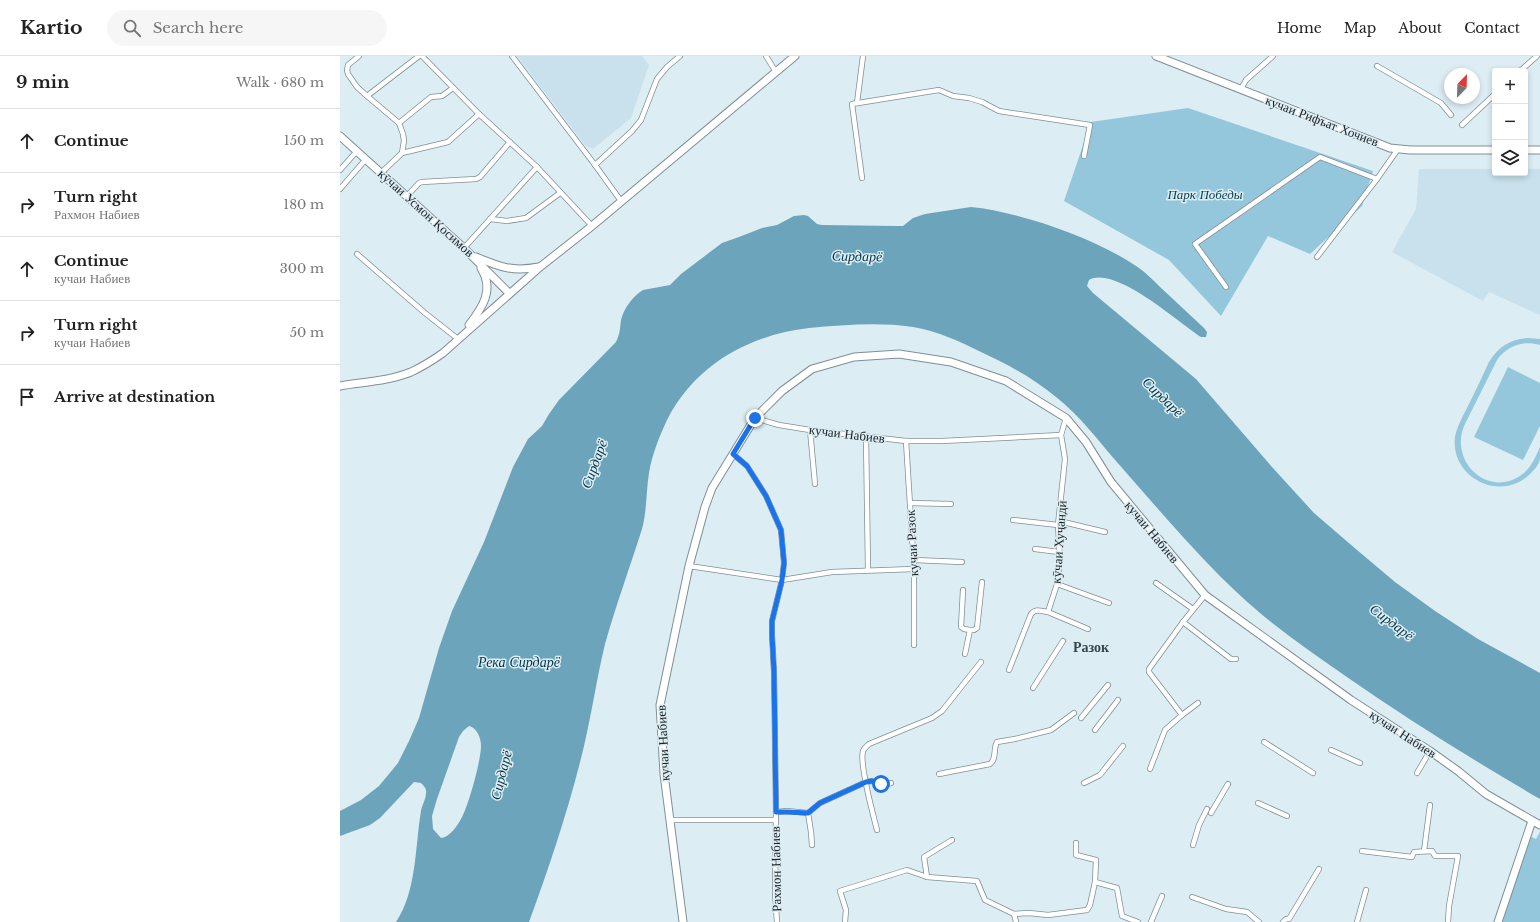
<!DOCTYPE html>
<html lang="en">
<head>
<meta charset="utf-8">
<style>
  body { margin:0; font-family:"Libre Baskerville",serif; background:#f6f6f6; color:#222 }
  .controls { position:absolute; right:12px; top:12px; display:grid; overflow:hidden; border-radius:4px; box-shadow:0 2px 6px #0003 }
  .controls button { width:36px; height:36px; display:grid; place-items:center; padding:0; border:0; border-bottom:1px solid #e0e0e0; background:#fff; color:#222; font:20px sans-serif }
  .compass { position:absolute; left:1104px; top:12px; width:36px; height:36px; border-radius:50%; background:#fff; box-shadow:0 2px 6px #0003; rotate:23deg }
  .stop { position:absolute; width:12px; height:12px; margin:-9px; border:3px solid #1a73e8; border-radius:50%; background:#fff }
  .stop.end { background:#1a73e8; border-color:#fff; box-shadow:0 1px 4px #0008 }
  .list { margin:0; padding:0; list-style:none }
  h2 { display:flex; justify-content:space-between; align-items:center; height:52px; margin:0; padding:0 16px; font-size:17px }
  h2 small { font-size:13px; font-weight:400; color:#767676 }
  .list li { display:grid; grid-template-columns:26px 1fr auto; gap:12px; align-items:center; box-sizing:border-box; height:64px; padding:0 16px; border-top:1px solid #e0e0e0 }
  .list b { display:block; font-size:15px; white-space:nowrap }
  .list p { margin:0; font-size:13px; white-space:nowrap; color:#767676 }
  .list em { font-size:13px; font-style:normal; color:#767676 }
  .icon { flex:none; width:22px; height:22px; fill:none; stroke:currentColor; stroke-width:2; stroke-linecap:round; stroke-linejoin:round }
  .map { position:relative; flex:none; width:1200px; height:866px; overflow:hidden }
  header { display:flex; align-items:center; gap:24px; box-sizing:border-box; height:56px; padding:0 20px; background:#fff; border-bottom:1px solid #e0e0e0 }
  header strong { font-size:19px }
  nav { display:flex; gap:22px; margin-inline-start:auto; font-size:14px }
  .search { width:280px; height:36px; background:#f6f6f6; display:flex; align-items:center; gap:10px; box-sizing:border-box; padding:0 14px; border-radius:22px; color:#767676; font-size:15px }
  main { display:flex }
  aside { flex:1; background:#fff }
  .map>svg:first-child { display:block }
  .built { fill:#c8e1ec }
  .green { fill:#94c7dc }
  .water { fill:#6ca5bb; fill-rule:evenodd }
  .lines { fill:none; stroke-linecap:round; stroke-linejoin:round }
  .street-casing { stroke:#808f96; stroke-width:6 }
  .secondary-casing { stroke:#808f96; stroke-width:9 }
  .street { stroke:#fff; stroke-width:4.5 }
  .secondary { stroke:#fff; stroke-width:7 }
  .route { stroke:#1a73e8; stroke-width:5 }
  .labels { text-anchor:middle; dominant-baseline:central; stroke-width:3; stroke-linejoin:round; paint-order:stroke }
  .street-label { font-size:13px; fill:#1c2224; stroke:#dcedf4 }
  .park-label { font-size:13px; font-style:italic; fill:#0e4051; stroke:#dcedf4 }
  .water-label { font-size:14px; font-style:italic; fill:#003343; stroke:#dcedf4 }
  .neighbourhood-label { font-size:14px; font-weight:bold; fill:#38464c; stroke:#dcedf4 }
</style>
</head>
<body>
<header>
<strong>Kartio</strong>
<div class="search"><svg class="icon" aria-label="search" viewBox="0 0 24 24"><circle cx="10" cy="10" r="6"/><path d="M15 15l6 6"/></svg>Search here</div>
<nav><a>Home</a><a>Map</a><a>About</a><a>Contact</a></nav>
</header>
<main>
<aside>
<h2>9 min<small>Walk · 680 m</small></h2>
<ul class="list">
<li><svg class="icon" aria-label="ahead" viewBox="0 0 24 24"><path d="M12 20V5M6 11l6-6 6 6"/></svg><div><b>Continue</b></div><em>150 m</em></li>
<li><svg class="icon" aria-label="right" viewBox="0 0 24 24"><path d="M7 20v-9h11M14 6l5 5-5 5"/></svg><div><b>Turn right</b><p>Рахмон Набиев</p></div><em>180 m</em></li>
<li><svg class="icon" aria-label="ahead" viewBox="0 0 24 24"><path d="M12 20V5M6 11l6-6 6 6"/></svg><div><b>Continue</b><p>кучаи Набиев</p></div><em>300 m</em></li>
<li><svg class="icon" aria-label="right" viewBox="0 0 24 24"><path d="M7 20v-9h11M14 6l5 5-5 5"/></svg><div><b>Turn right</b><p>кучаи Набиев</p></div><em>50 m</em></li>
<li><svg class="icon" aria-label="arrive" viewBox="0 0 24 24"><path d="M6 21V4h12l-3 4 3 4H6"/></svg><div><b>Arrive at destination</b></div></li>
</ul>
</aside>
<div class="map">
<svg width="1200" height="866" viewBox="0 0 1200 866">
  <rect width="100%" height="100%" fill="#dcedf4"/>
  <g class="built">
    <path d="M177 0H302L309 9 291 62 253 93 245 89Z"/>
    <path d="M1079 113H1155V117H1185V113H1200V259L1149 236 1143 245 1052 196 1076 153Z"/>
  </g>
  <g class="green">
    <path d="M848 52 1033 115 1022 150 970 198 928 180 881 260 829 204 724 145 751 66Z"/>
    <path d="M1188 282 1200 283V289C1183 284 1167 290 1157 304L1124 370C1109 408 1151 444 1184 417 1192 410 1196 400 1200 391 1200 395 1200 399 1200 403 1199 409 1194 414 1190 418 1161 447 1110 422 1115 381 1117 370 1123 360 1128 350 1135 336 1142 321 1149 306 1158 291 1170 283 1188 282Z"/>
    <path d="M1168 311 1200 327V370L1183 404 1134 381Z"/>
    <path d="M1200 776V866H1162L1190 780 1196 783Z"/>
  </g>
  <path class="water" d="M631 151C681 156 758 183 799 212 806 217 813 224 819 230 834 244 849 258 864 272L867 276 866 281H861C839 267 775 209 749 224L747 230 753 237 856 323 932 411 974 457 1017 494 1055 526 1095 555 1138 583 1200 617V743C1133 704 1067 663 1004 619 975 599 946 579 920 557 867 512 822 457 776 405 757 383 739 359 716 341 693 322 667 308 641 296 619 285 597 275 573 271 539 266 503 269 469 272 409 279 355 309 327 364 319 381 312 399 309 417 306 436 307 455 302 473 290 511 276 549 265 588 257 621 252 656 244 690 230 749 210 809 189 866H56C77 835 75 790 81 755 82 749 86 743 86 737 87 733 84 730 81 727L74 726 40 762 30 769 0 780V755L21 744 39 730 58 707 69 685 79 662 99 592 112 555 144 486 173 411 188 383 202 370 209 358 219 344 276 286C280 278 280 272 281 264 284 252 293 240 303 234L330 229 341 218 382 187 399 181 422 172 437 169 454 160 464 159 468 160 477 168 482 169 557 170H563L573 162 585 158ZM129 670C137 672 141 682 141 690 141 704 129 748 122 761 118 769 110 781 101 782L93 773 92 760 97 743 119 681 123 675Z"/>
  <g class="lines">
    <g class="street-casing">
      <g id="street">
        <path d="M19 0 8 9 7 14 8 18 17 31 27 40 59 67 63 78 64 85 62 97"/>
        <path d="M82 0 139 58 197 111 252 170"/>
        <path d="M172 0 255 109 281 145"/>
        <path d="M426 0 436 16"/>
        <path d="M1037 10 1101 47 1111 59"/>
        <path d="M1180 15 1197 0"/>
        <path d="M901 33 906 24 933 0"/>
        <path d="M27 40 79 0"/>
        <path d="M517 47 523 0"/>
        <path d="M59 67 91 41 102 40 113 32"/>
        <path d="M1122 69 1155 38"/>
        <path d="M255 109 292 75 301 64 317 23 327 11 340 0"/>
        <path d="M0 114 17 95"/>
        <path d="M41 117 62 97 108 86 139 58"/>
        <path d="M522 122 512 48 599 34 613 40 629 42 642 46 659 55 750 69 744 100"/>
        <path d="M0 133 26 103"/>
        <path d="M67 140 79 127 82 126 136 123 140 121 170 86"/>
        <path d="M150 163 167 165 186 162 220 137"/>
        <path d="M124 192 197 111"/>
        <path d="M17 198 85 257 118 283"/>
        <path d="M977 201 1037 123"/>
        <path d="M886 231 855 188 980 101 1037 123 1058 93"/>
        <path d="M415 362 439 369 470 374 566 385H602L721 379"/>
        <path d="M470 374 475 428"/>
        <path d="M526 380 528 514"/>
        <path d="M566 385 574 513V589"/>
        <path d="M393 398 407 410 426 440 441 474 444 507 442 524 432 565V579L434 616 436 756 435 837 437 866"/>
        <path d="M570 447 611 448"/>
        <path d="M673 464 718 469"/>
        <path d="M719 465 765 476"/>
        <path d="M695 493 719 496"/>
        <path d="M574 504 622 506"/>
        <path d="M349 510 442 524 492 516 574 513"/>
        <path d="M816 527 853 553"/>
        <path d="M717 528 769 547"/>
        <path d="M623 534 621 571 624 573 630 574 625 598"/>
        <path d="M708 556 748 573"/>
        <path d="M843 566 891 603H896"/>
        <path d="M630 574H634L637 572 642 526"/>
        <path d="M669 614 691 558C696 552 701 555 708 556L717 528 720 503 718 469 725 403 721 379 726 362"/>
        <path d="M693 632 723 585"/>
        <path d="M842 659 858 647"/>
        <path d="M741 662 768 629"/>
        <path d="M755 674 778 644"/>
        <path d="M924 686 973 717"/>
        <path d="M991 694 1020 707"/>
        <path d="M810 713 825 674 842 659 809 616V613L843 566 865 539"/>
        <path d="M1077 717 1090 695"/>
        <path d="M599 718 650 708C657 703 653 692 657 686L675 683 711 674 734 657"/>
        <path d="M744 727 760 719 783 690"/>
        <path d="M918 747 947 760"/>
        <path d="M436 756 447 755 468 757 480 747 526 726 532 725 541 729 551 727"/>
        <path d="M468 757 471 776 472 789"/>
        <path d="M871 757 888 728"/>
        <path d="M330 764H436"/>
        <path d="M537 774C533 758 519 708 523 695 524 692 527 690 529 688L592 662 602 655 641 606"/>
        <path d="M736 787V799L756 804 755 826"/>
        <path d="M853 789 859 769 867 753"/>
        <path d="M1022 795 1072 801 1074 796 1092 795 1095 800H1118L1109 850 1108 866"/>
        <path d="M1084 795 1090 749"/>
        <path d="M587 821 584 801 612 784"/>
        <path d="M852 841 886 853 907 856 919 866"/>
        <path d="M674 858 676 866"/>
        <path d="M505 866 506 854 500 835 567 814 587 821 637 825 645 844 674 858 689 857 708 859 747 854 750 849 755 826 777 832 782 860 798 866"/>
        <path d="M811 866 822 840"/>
        <path d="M943 866 946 863H949L979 813"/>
        <path d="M1017 866 1026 834"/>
      </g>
    </g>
    <g class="secondary-casing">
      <g id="secondary">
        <path d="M816 0 1050 92 1070 94H1155"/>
        <path d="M0 80 124 192 169 237"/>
        <path d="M1185 94H1200"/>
        <path d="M136 201C160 211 172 216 199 211"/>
        <path d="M129 269C142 252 155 234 141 212"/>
        <path d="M0 330C23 326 49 325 71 316 82 311 93 304 103 297L200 211 252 170 455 0"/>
        <path d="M343 866 324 718 320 649 349 510 365 451 372 432 415 362 442 335 472 313 514 301 559 298 611 306 666 325 726 362 746 386 771 426 865 539 1011 644 1090 695 1118 715 1146 738 1200 769"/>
        <path d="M1158 866 1192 765"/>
      </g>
    </g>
    <use href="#street" class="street"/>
    <use href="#secondary" class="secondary"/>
  </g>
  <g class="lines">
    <path class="route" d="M415 362 393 398 407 410 426 440 441 474 444 507 442 524 432 565V579L434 616 436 756H447L468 757 480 747 526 726 532 725 541 728"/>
  </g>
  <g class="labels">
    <g class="street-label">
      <text transform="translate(982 65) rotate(21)">кучаи Рифъат Хочиев</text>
      <text transform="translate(86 157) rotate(42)">кӯчаи Усмон Қосимов</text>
      <text transform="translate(507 378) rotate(7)">кучаи Набиев</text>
      <text transform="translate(812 476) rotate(50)">кучаи Набиев</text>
      <text transform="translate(719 486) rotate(-86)">кӯчаи Хуҷандӣ</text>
      <text transform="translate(572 487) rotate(-93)">кучаи Разок</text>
      <text transform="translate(1063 678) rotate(33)">кучаи Набиев</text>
      <text transform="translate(323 687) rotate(-93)">кучаи Набиев</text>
      <text transform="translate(436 813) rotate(-91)">Рахмон Набиев</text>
    </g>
    <g class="park-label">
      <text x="865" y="138">Парк Победы</text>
    </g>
    <g class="water-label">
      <text transform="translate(517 200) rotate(1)">Сирдарё</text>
      <text transform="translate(823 341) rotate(44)">Сирдарё</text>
      <text transform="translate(254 408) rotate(-70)">Сирдарё</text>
      <text transform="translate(1052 566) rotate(37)">Сирдарё</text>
      <text x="179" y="606">Река Сирдарё</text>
      <text transform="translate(161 719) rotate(-76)">Сирдарё</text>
    </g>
    <g class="neighbourhood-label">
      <text x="751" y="591">Разок</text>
    </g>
  </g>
</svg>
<div class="controls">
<button>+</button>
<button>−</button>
<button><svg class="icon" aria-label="layers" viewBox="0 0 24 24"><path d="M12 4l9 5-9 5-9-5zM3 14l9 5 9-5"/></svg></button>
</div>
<svg class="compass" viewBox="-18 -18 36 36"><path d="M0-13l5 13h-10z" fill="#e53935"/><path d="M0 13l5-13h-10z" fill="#767676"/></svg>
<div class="stop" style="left:541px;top:728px"></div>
<div class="stop end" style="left:415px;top:362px"></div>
</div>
</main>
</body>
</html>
